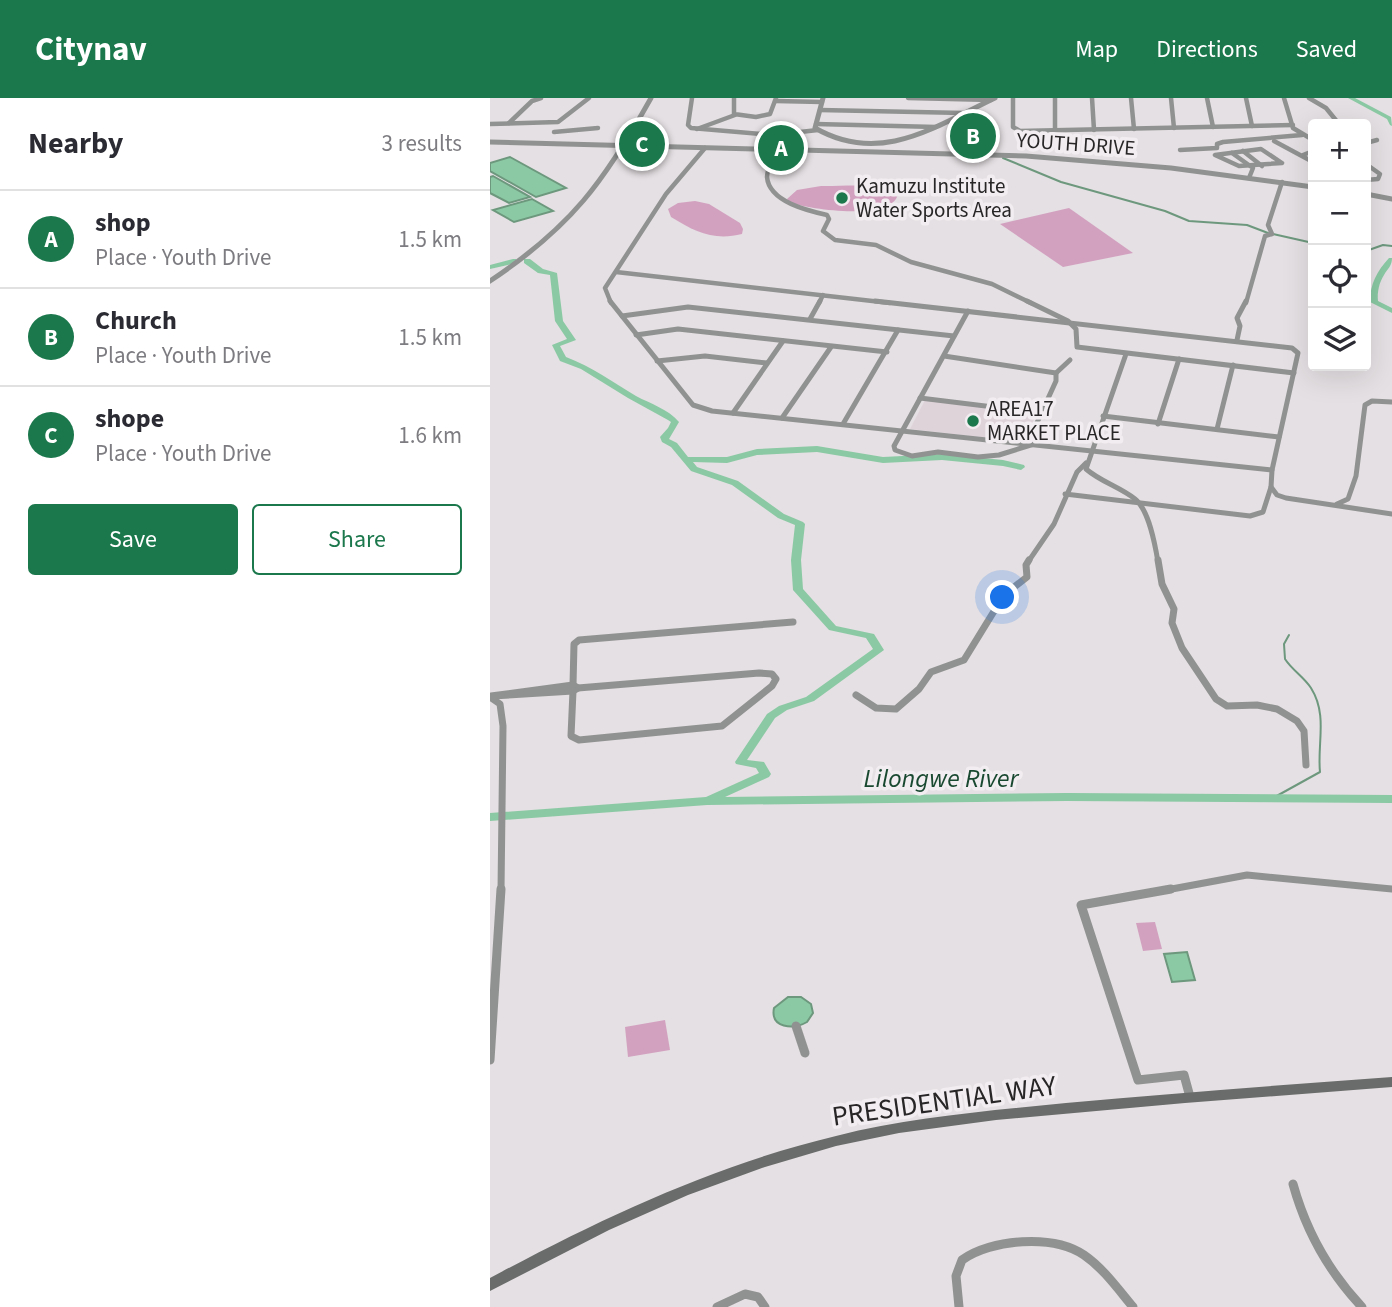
<!DOCTYPE html>
<html lang="en">
<head>
<meta charset="utf-8">
<style>
  body { margin:0; font-family:"Source Sans 3",sans-serif; background:#f2f2f3; color:#2b2b33 }
  .controls { position:absolute; right:21px; top:21px; display:grid; overflow:hidden; border-radius:7px; box-shadow:0 7px 28px #0002 }
  .controls button { width:63px; height:63px; display:grid; place-items:center; padding:0; border:0; border-bottom:2px solid #e1e1e2; background:#fff; color:#2b2b33; font:35px sans-serif }
  .you { position:absolute; left:513px; top:500px; width:24px; height:24px; margin:-18px; border:5px solid #fff; border-radius:50%; background:#1a73e8; box-shadow:0 0 0 10px #1a73e833 }
  .badge { display:grid; place-items:center; width:46px; height:46px; border-radius:50%; background:#1b774c; color:#fff; font-size:23px; font-weight:700 }
  .pin { position:absolute; translate:-50% -50%; border:4px solid #fff; box-shadow:0 2px 7px #0006 }
  .list { margin:0; padding:0; list-style:none }
  h2 { display:flex; justify-content:space-between; align-items:center; height:91px; margin:0; padding:0 28px; font-size:30px }
  h2 small { font-size:23px; font-weight:400; color:#7c7c81 }
  .list li { display:grid; grid-template-columns:46px 1fr auto; gap:21px; align-items:center; box-sizing:border-box; height:98px; padding:0 28px; border-top:2px solid #e1e1e2 }
  .list b { display:block; font-size:26px; white-space:nowrap }
  .list p { margin:0; font-size:23px; white-space:nowrap; color:#7c7c81 }
  .list em { font-size:23px; font-style:normal; color:#7c7c81 }
  .actions { display:flex; gap:14px; padding:21px 28px }
  .actions a { flex:1; padding:16px 0; border:2px solid #1b774c; border-radius:7px; text-align:center; font-size:24px; color:#1b774c }
  .actions .main { background:#1b774c; color:#fff }
  .icon { flex:none; width:38px; height:38px; fill:none; stroke:currentColor; stroke-width:2; stroke-linecap:round; stroke-linejoin:round }
  .map { position:relative; flex:none; width:902px; height:1209px; overflow:hidden }
  header { display:flex; align-items:center; gap:42px; box-sizing:border-box; height:98px; padding:0 35px; background:#1b774c; color:#fff }
  header strong { font-size:33px }
  nav { display:flex; gap:38px; margin-inline-start:auto; font-size:24px }
  main { display:flex }
  aside { flex:1; background:#fff }
  .map>svg:first-child { display:block }
  .built { fill:#dfd3da }
  .green { fill:#d2a1c0 }
  .water { fill:#8bc9a4; stroke:#6d987e; stroke-width:2 }
  .lines { fill:none; stroke-linecap:round; stroke-linejoin:round }
  .stream { stroke:#6d987e; stroke-width:2 }
  .river { fill:#8bc9a4; fill-rule:evenodd }
  .minor-far3 { stroke:#909291; stroke-width:4.5 }
  .minor-far2 { stroke:#909291; stroke-width:5 }
  .minor-far1 { stroke:#909291; stroke-width:7 }
  .minor { stroke:#909291; stroke-width:9 }
  .tertiary { stroke:#909291; stroke-width:5 }
  .secondary { fill:#696c6a; fill-rule:evenodd }
  .poi-dot { fill:#1b774c; stroke:#f2edf0; stroke-width:2.5 }
  .labels { text-anchor:middle; dominant-baseline:central; stroke-width:7; stroke-linejoin:round; paint-order:stroke }
  .far-street-label { font-size:21px; fill:#282627; stroke:#f2edf0 }
  .far-poi-label { font-size:21px; fill:#282627; stroke:#f2edf0; text-anchor:start }
  .water-label { font-size:26px; font-style:italic; fill:#1a4931; stroke:#f2edf0 }
  .near-street-label { font-size:28px; fill:#282627; stroke:#f2edf0 }
</style>
</head>
<body>
<header>
<strong>Citynav</strong>
<nav><a>Map</a><a>Directions</a><a>Saved</a></nav>
</header>
<main>
<aside>
<h2>Nearby<small>3 results</small></h2>
<ul class="list">
<li><span class="badge">A</span><div><b>shop</b><p>Place · Youth Drive</p></div><em>1.5 km</em></li>
<li><span class="badge">B</span><div><b>Church</b><p>Place · Youth Drive</p></div><em>1.5 km</em></li>
<li><span class="badge">C</span><div><b>shope</b><p>Place · Youth Drive</p></div><em>1.6 km</em></li>
</ul>
<div class="actions"><a class="main">Save</a><a>Share</a></div>
</aside>
<div class="map">
<svg width="902" height="1209" viewBox="0 0 902 1209">
  <rect width="100%" height="100%" fill="#e5e0e3"/>
  <path class="built" d="M435 302 547 315 534 344 420 331Z"/>
  <g class="green">
    <path d="M331 88C352 89 393 82 407 99 397 122 319 112 299 104L297 101 307 92Z"/>
    <path d="M205 103 219 106 250 125 253 131 252 136C224 143 205 134 181 119L178 111 188 105Z"/>
    <path d="M579 110 643 155 573 169 510 126Z"/>
    <path d="M665 824 672 851 653 853 646 825Z"/>
    <path d="M175 922 180 952 138 959 135 929Z"/>
  </g>
  <g class="water">
    <path d="M20 59 76 90 46 99 0 73V65Z"/>
    <path d="M3 78 40 99 19 105 0 95V79Z"/>
    <path d="M42 101 63 113 24 124 3 112Z"/>
    <path d="M697 854 705 882 682 884 674 856Z"/>
    <path d="M298 899H311L321 906 323 915 317 924C303 932 280 930 284 910Z"/>
  </g>
  <g class="lines">
    <g class="stream">
      <path d="M513 60 571 84 675 113 699 123 757 127 778 135"/>
      <path d="M783 136 823 145"/>
      <path d="M876 153 893 147 902 148"/>
      <path d="M783 700 830 674C827 646 838 617 821 590 814 579 802 572 795 561L794 546 799 537"/>
    </g>
    <g class="river">
      <path d="M858 0H865L901 19 902 28 900 27 897 21Z"/>
      <path d="M899 160H902C902 168 898 170 894 177 889 185 887 194 888 203L902 210V215L880 204C880 186 887 173 899 160Z"/>
      <path d="M23 161H26V165L0 171V167Z"/>
      <path d="M34 161H40L53 171 67 175 73 223 86 242 70 248 76 259C102 269 123 284 146 298 161 306 178 311 189 324L179 341 187 345 198 359H237L267 351 327 348 393 359 452 356 513 362 534 367 535 369 531 372 513 368 452 362 393 365 327 354 267 357 237 365 203 364 207 369 248 383 294 416 313 424 315 426 311 462 313 491 346 528 384 536 394 552 324 603 297 612 285 620 257 662 274 664 281 676 279 679 235 699 577 695 902 697V705L577 703 217 707 0 723V715L216 699 269 675 266 670 246 666 245 664 277 616 289 608 316 599 383 551 376 540 339 532 303 492 301 462 305 427 288 420 242 387 201 373 181 349 172 344 170 339 178 330 181 324 178 322 138 300 91 271 70 263 62 247 77 241 65 223 60 177 48 175 34 165Z"/>
    </g>
    <g class="minor-far3">
      <path d="M202 0 198 27 201 30 283 37 328 32"/>
      <path d="M244 0V16L266 19 280 16 286 0"/>
      <path d="M418 0 501 2"/>
      <path d="M523 0V29L530 33 803 27"/>
      <path d="M565 0V32"/>
      <path d="M602 0 604 32"/>
      <path d="M641 0 644 31"/>
      <path d="M681 0 684 30"/>
      <path d="M717 0 723 29"/>
      <path d="M756 0 762 28"/>
      <path d="M794 0 803 30 823 42"/>
      <path d="M819 0 836 10 849 26"/>
      <path d="M286 3 332 4"/>
      <path d="M330 12 474 15"/>
      <path d="M19 25 42 3 51 0"/>
      <path d="M0 26 68 24 99 0"/>
      <path d="M326 26 446 29"/>
      <path d="M207 31 245 17"/>
      <path d="M64 34 108 30"/>
      <path d="M784 43 823 64"/>
      <path d="M876 45 887 42"/>
      <path d="M771 51 792 65 749 68 725 57Z"/>
      <path d="M286 52C283 60 277 71 277 79 279 104 319 113 337 117L339 121 333 133 345 142 386 147 421 164 502 186 541 205"/>
      <path d="M690 52 727 50V46L733 44 812 37"/>
      <path d="M753 53 772 68"/>
      <path d="M742 55 763 70 759 80"/>
      <path d="M813 57 823 53"/>
      <path d="M876 66 890 76 888 81 876 82"/>
      <path d="M126 174 400 205"/>
      <path d="M121 205 115 190 176 96 215 50"/>
      <path d="M329 205 333 197"/>
      <path d="M756 205 775 138 782 136 778 127 792 84"/>
    </g>
    <g class="minor-far2">
      <path d="M120 203 203 307 222 313 782 372"/>
      <path d="M385 203 802 250 808 255 782 372 781 389 787 397 796 400 902 416"/>
      <path d="M537 203 578 223 586 231 587 249 804 275"/>
      <path d="M132 218 198 209 464 238"/>
      <path d="M320 221 330 203"/>
      <path d="M146 237 188 231 397 254"/>
      <path d="M747 242 750 228 747 220 756 203"/>
      <path d="M636 256 596 371C611 384 630 389 645 401 659 412 665 446 668 464"/>
      <path d="M454 258 566 275V283L540 340 544 346 509 357 488 359 448 354 422 358 405 352 404 348 478 213"/>
      <path d="M167 263 215 258 277 265"/>
      <path d="M566 275 580 262"/>
      <path d="M430 300 552 315"/>
      <path d="M243 315 293 243"/>
      <path d="M613 318 789 339"/>
      <path d="M292 320 341 249"/>
      <path d="M353 326 408 232"/>
      <path d="M668 326 689 261"/>
      <path d="M727 331 743 267"/>
      <path d="M575 396 760 418 773 414 781 389"/>
      <path d="M847 406 858 401 866 378 875 307 882 303 902 304"/>
      <path d="M538 464 564 426 587 374 596 365"/>
    </g>
    <g class="minor-far1">
      <path d="M668 462 672 486 684 511 682 525 692 550 726 601 737 608 767 607 787 611 807 623 814 633 816 667"/>
      <path d="M83 587 84 546 89 542 303 524"/>
      <path d="M83 593 81 638 89 642 232 628 282 588 286 581 282 576 269 575 88 590"/>
      <path d="M366 597 386 610 406 611 429 591 441 574 474 562 514 497 537 479 536 467 539 462"/>
      <path d="M1 598 83 587 88 590 83 593 2 598"/>
      <path d="M0 599 10 606 13 628 11 793"/>
      <path d="M671 793 757 777 902 791"/>
    </g>
    <g class="minor">
      <path d="M681 791 591 807 648 982 694 977 700 999"/>
      <path d="M306 928 315 955"/>
      <path d="M0 962 11 791"/>
      <path d="M803 1086C816 1133 838 1173 872 1209"/>
      <path d="M227 1209 255 1196 268 1199 275 1209"/>
      <path d="M469 1209 466 1178 472 1162C501 1141 563 1136 594 1157 613 1170 628 1191 643 1209"/>
    </g>
    <g class="tertiary">
      <path d="M333 0 325 30C391 68 446 28 505 0"/>
      <path d="M0 44 536 58 681 70 823 89"/>
      <path d="M876 96 902 101"/>
      <path d="M0 183C81 129 114 84 161 0"/>
    </g>
    <path class="secondary" d="M902 979V989L695 1005 506 1022 409 1035 346 1048 275 1069 198 1097 119 1132 0 1193V1180C110 1121 224 1067 346 1038 421 1019 499 1013 576 1005 684 995 793 987 902 979Z"/>
  </g>
  <g class="poi-dot">
    <circle cx="352" cy="100" r="7"/>
    <circle cx="483" cy="323" r="7"/>
  </g>
  <g class="labels">
    <g class="far-street-label">
      <text transform="translate(586 46) rotate(4)">YOUTH DRIVE</text>
    </g>
    <g class="far-poi-label">
      <text x="366" y="88">Kamuzu Institute<tspan x="366" dy="24">Water Sports Area</tspan></text>
      <text x="497" y="311">AREA17<tspan x="497" dy="24">MARKET PLACE</tspan></text>
    </g>
    <g class="water-label">
      <text x="451" y="680">Lilongwe River</text>
    </g>
    <g class="near-street-label">
      <text transform="translate(454 1003) rotate(-8)">PRESIDENTIAL WAY</text>
    </g>
  </g>
</svg>
<div class="controls">
<button>+</button>
<button>−</button>
<button><svg class="icon" aria-label="locate" viewBox="0 0 24 24"><circle cx="12" cy="12" r="6"/><path d="M12 2v4M12 18v4M2 12h4M18 12h4"/></svg></button>
<button><svg class="icon" aria-label="layers" viewBox="0 0 24 24"><path d="M12 4l9 5-9 5-9-5zM3 14l9 5 9-5"/></svg></button>
</div>
<div class="you"></div>
<div class="pin badge" style="left:291px;top:50px">A</div>
<div class="pin badge" style="left:483px;top:38px">B</div>
<div class="pin badge" style="left:152px;top:46px">C</div>
</div>
</main>
</body>
</html>
